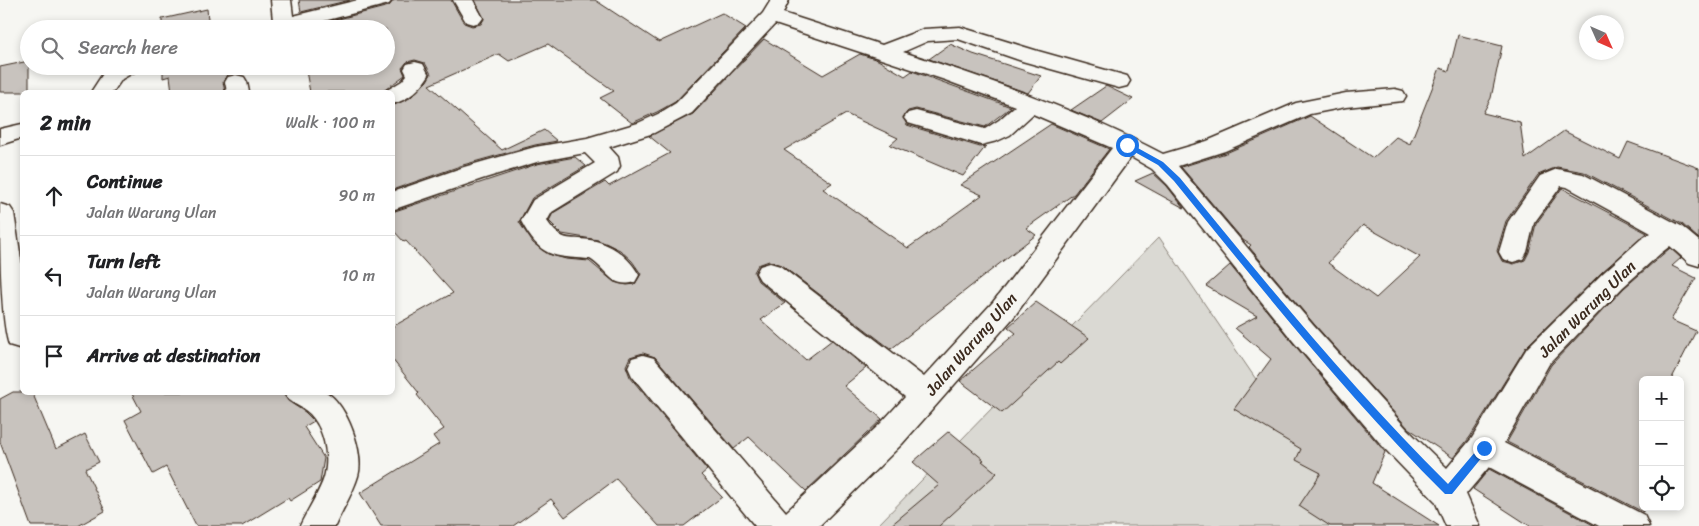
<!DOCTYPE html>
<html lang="en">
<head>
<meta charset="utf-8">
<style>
  body { margin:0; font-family:Sriracha,sans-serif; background:#f2f2f2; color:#202124 }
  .controls { position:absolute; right:15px; bottom:15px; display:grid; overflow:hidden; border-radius:8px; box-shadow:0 2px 8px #0003 }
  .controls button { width:45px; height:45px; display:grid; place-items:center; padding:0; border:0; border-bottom:1px solid #e0e0e0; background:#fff; color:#202124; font:25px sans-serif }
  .compass { position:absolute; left:1579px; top:15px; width:45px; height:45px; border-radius:50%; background:#fff; box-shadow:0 2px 8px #0003; rotate:135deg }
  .stop { position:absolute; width:15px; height:15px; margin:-11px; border:4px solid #1a73e8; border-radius:50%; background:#fff }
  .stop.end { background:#1a73e8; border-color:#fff; box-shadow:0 1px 5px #0008 }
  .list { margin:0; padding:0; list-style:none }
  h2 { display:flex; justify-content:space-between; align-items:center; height:65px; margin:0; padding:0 20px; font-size:21px }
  h2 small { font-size:16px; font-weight:400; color:#757577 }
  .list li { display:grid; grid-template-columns:32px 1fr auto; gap:15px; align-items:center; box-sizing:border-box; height:80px; padding:0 20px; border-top:1px solid #e0e0e0 }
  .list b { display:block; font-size:19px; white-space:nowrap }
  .list p { margin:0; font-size:16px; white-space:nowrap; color:#757577 }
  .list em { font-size:16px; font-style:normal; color:#757577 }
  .icon { flex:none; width:28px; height:28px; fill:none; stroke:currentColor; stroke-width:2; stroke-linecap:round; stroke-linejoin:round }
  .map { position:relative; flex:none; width:1699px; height:526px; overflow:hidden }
  .search { position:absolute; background:#fff; box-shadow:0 2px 8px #0003; left:20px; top:20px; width:375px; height:55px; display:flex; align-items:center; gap:12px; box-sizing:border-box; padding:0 18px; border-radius:28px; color:#757577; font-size:19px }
  .panel { position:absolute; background:#fff; box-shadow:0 2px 8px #0003; left:20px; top:90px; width:375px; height:305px; border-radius:8px }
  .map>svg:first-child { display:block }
  .green { fill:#dad9d3; stroke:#8a8278 }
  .building { fill:#c8c3be; stroke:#3b2a1e; fill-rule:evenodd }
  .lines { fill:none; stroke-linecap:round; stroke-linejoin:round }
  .minor-casing { stroke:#3b2a1e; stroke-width:3 }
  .minor { fill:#f6f6f2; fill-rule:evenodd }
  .route { fill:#1a73e8 }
  .labels { text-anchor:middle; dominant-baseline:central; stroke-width:5; stroke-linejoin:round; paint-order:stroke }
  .street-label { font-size:16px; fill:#3b2a1e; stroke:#f6f6f2 }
</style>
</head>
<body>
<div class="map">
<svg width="1699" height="526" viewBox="0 0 1699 526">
  <rect width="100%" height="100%" fill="#f6f6f2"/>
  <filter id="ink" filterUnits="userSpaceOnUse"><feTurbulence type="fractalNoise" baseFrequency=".02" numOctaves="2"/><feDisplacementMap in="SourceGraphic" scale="10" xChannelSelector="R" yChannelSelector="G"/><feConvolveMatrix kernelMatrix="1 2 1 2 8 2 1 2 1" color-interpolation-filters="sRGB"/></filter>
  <g filter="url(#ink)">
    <path class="green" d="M1159 237 1356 526H877Z"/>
    <g class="building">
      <path d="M299 0H350L301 12Z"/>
      <path d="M394 0H451L464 23 472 26 481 24 484 19 475 0H595L659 42 722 13 746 28 675 102 657 112 632 123 600 98 614 91 548 44 509 61 499 54 429 85 502 150 544 130 557 141 535 145 463 165 392 190V106L410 98 427 81 431 74 425 63 415 60 407 62 402 68 405 75 382 92H310L305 66H386V29L304 28 389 6Z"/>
      <path d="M207 9 209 29H162V19Z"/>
      <path d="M1458 35 1502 46 1491 98 1483 113 1520 122 1525 159 1564 131 1620 159 1628 142 1699 168V239L1682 224 1584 172 1557 167 1538 175 1506 221 1497 251 1502 261 1514 264 1525 260 1529 252 1536 224 1562 188 1647 233 1602 272 1526 347 1470 437 1453 458 1408 428 1314 324 1249 247 1251 245 1243 240 1181 167 1226 153 1310 116 1373 158 1396 137 1410 144 1440 68 1449 71ZM1363 225 1420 257 1376 298 1328 263Z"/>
      <path d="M764 39 823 75 860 54 878 60 905 76 912 71 1011 107 985 127 916 109 908 111 903 117 907 125 980 147 986 146 963 176 890 145 898 138 846 114 784 150 832 183 823 189 908 248 982 195 960 185 1051 124 1109 149 1074 194 1026 228 1036 235 891 349 781 265 769 261 758 265 754 272 758 281 785 303 761 320 806 360 832 340 866 368 844 386 882 419 806 491 749 437 734 449 655 357 643 353 630 357 626 366 630 377 707 470 701 475 722 497 684 526H659L616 479 565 517 551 499 513 526H381L360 493 439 444 433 436 444 429 417 395 419 393 392 359V327L453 293 406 241 404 242 392 229V212L537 164 575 157 586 166 532 198 519 222 533 243 548 254 566 259 589 261 614 282 627 285 635 284 641 274 632 261 620 250 598 240 562 234 549 221 553 213 605 182 609 186 670 153 649 136 693 114Z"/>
      <path d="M950 44 973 54 1041 76 1028 93 929 59Z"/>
      <path d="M29 61V92H0V67Z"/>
      <path d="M163 66H227L228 75 223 82 225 92H172L170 76 163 78Z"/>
      <path d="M1106 86 1133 99 1102 123 1071 110Z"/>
      <path d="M1153 173 1167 186 1184 208 1135 181Z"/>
      <path d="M1670 248 1681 258 1672 266 1696 278 1671 320 1696 331 1671 380H1643V512L1507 442 1551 365 1624 288Z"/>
      <path d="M1230 265 1292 342 1385 452 1372 483 1439 526H1330L1299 506 1321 473 1296 460 1301 449 1234 409 1271 359 1235 328 1257 316 1206 286Z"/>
      <path d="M1036 302 1089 338 1060 364 1058 362 1002 413 960 381 1016 333 1008 327Z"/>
      <path d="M13 392H32L56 449 85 434 99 462 85 469 105 511 78 526H31L0 442V399Z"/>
      <path d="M131 392H282L288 401 305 412 314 421 304 427 324 458 320 482 290 501 288 498 242 526H196L166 467 153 474 125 420 141 411Z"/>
      <path d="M949 431 984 460 982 461 997 473 939 526H890L939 485 913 462Z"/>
      <path d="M1489 469 1595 526H1530L1473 489Z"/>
    </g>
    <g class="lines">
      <g class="minor-casing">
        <g id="minor">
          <path d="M271 0H291L293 16 358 0H392L389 4 293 29H257L260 25 273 21Z"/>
          <path d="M453 0H473L483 18 480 22 473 24 466 22Z"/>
          <path d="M771 0H789L783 13 882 45 924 29 960 27 1038 51 1127 76 1130 81 1127 86 1119 88 1022 61 958 39 928 41 903 52C991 80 1081 111 1163 154L1207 141 1296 103 1346 93 1395 89 1403 91 1406 96 1403 101 1346 107 1310 114 1225 151 1178 166 1313 325 1407 429 1447 468 1472 438 1527 348 1603 273 1641 239 1651 233 1567 187 1561 186 1534 223 1527 252 1523 259 1513 262 1503 259 1499 252 1508 222 1512 216 1540 176 1557 169 1583 174 1681 226 1699 241V266L1689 263 1670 246 1661 253 1623 287 1549 364 1504 443 1644 515 1649 526H1599L1489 467 1466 494 1480 526H1446L1435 501 1385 449 1293 341 1168 185 1152 169 1131 157 1013 318 902 444 819 526H755L632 376 628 367 632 358 643 355 654 358 786 512 880 424 905 397 760 280 756 273 760 266 770 263 780 266 924 377 993 302 1112 148 1033 114 1010 135 997 141 981 145 908 123 904 118 908 113 916 111 985 129 999 120 1015 106 945 80 775 24 692 113 654 133 609 147 618 157 620 166 617 172 552 212 547 221C562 243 568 237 590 240 611 243 629 257 639 275L635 282C611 289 608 270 590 259 552 256 541 258 521 221L533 200 595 163 585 153 537 162 482 179 392 210V192L464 167 535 147 587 138 638 123 658 114 676 103 763 13Z"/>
          <path d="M415 62 423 64 429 75C420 89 409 100 392 104V92H384L402 81 407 75 404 69 407 64Z"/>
          <path d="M112 66H139L136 71 122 79 113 92H91L106 69Z"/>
          <path d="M236 75 244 77 247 82 249 92H227L225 82 228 77Z"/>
          <path d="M22 124V138L0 145V129Z"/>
          <path d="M0 204 10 207 14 213 22 266V347L19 348 9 345C0 318 0 238 0 204Z"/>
          <path d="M284 392H326C347 404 365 454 358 476 353 493 342 510 335 526H300C306 512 323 487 325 473 329 455 324 428 310 414 301 405 290 405 284 392Z"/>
        </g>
      </g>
      <use href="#minor" class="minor"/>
    </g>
  </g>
  <path class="route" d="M1127 142 1163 162 1180 178C1266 283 1351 388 1448 484L1481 445H1487V451L1452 494H1445C1347 396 1261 288 1174 181L1158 165 1124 146 1123 145Z"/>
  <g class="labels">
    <g class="street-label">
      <text transform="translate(1587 309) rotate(-45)">Jalan Warung Ulan</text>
      <text transform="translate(971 344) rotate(-49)">Jalan Warung Ulan</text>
    </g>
  </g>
</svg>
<div class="controls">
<button>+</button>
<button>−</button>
<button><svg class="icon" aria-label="locate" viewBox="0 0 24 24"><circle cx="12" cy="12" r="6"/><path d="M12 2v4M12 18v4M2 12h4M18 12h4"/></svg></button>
</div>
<svg class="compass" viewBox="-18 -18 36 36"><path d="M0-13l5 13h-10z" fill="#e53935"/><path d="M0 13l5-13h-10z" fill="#757577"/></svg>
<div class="stop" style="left:1127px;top:145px"></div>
<div class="stop end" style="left:1484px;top:448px"></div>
<div class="search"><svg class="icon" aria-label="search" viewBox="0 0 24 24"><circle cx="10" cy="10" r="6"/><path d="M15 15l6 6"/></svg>Search here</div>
<section class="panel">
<h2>2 min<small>Walk · 100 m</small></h2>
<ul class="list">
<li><svg class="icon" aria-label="ahead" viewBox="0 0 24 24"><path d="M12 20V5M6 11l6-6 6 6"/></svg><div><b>Continue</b><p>Jalan Warung Ulan</p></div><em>90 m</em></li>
<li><svg class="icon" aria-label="left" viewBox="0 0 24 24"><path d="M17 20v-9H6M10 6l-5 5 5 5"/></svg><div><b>Turn left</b><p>Jalan Warung Ulan</p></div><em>10 m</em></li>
<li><svg class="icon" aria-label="arrive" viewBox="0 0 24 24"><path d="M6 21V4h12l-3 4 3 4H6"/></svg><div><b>Arrive at destination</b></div></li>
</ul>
</section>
</div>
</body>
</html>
